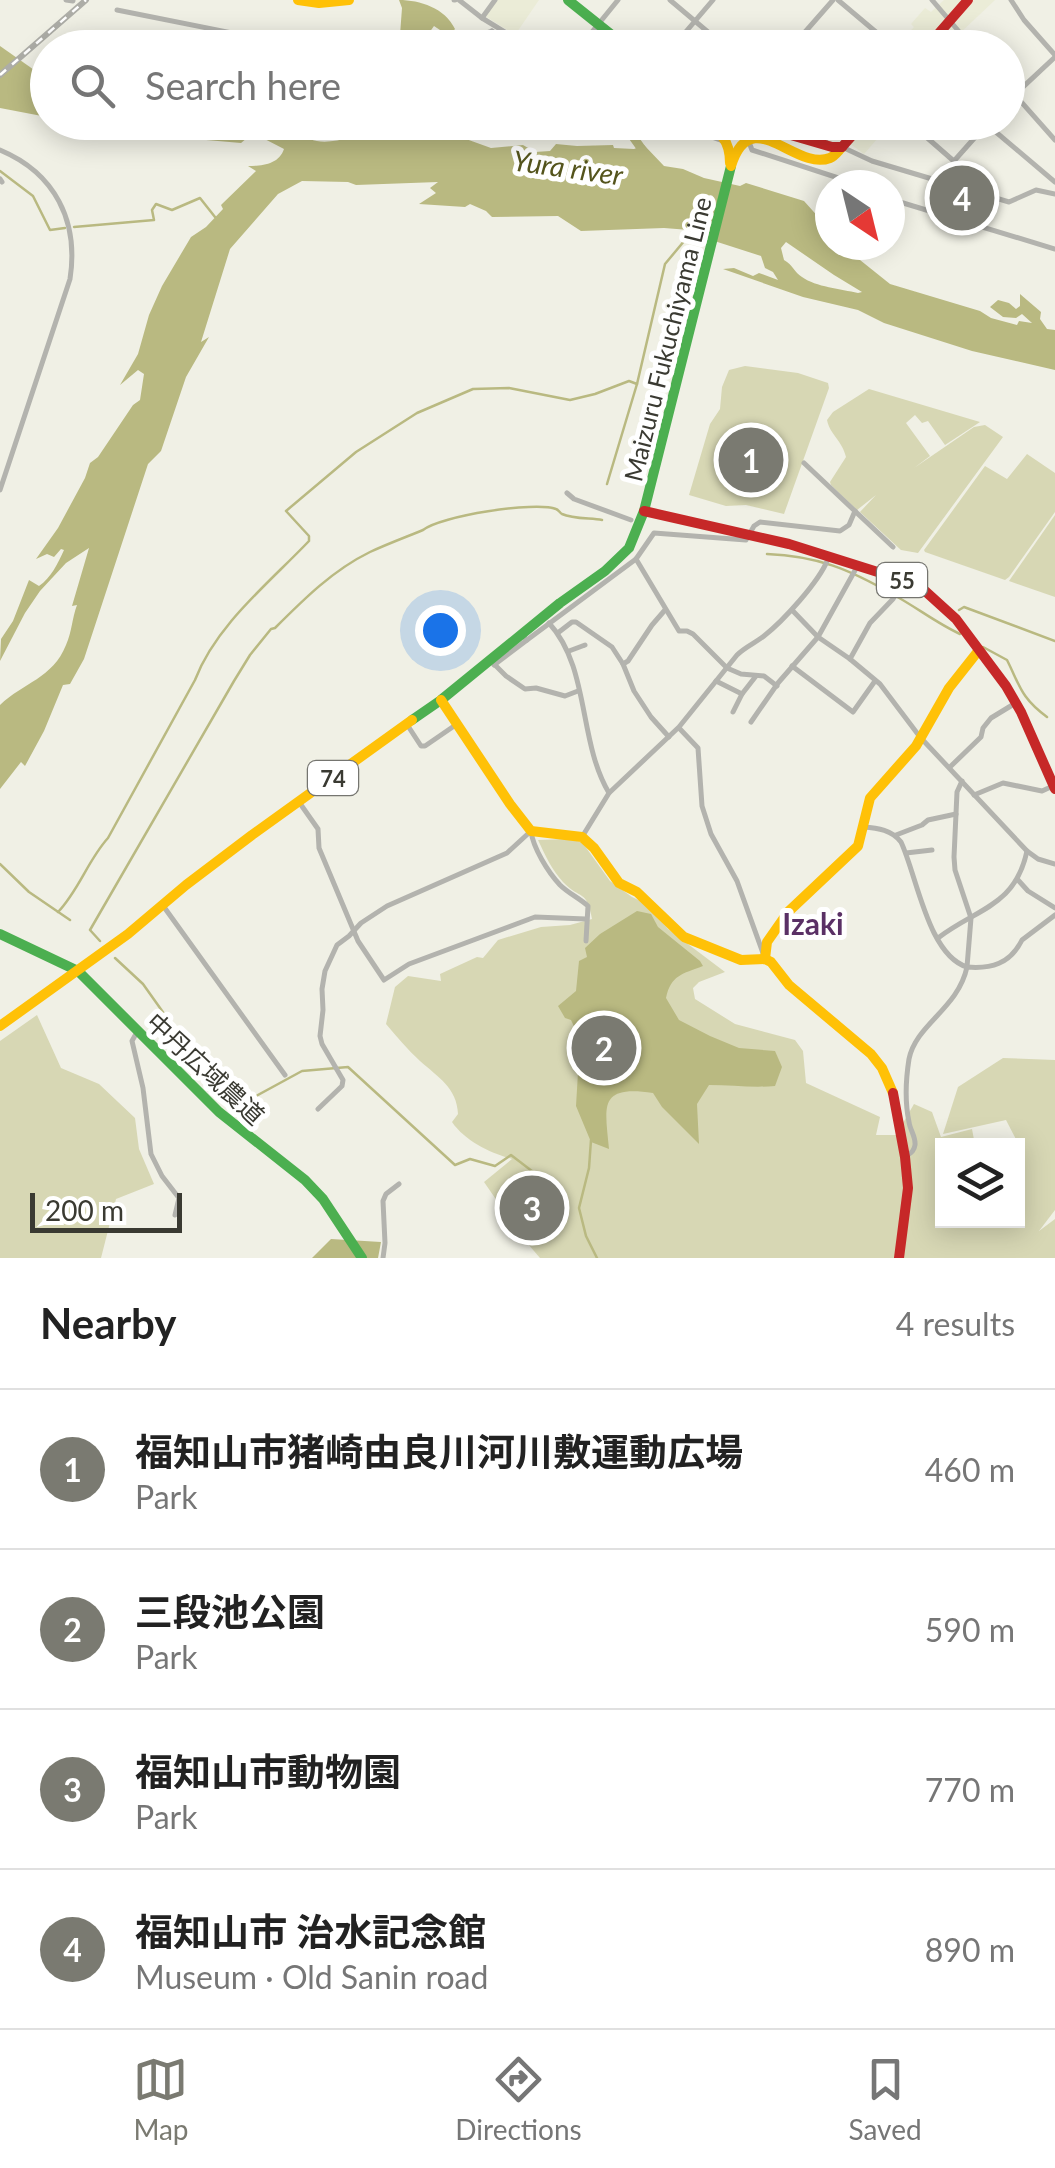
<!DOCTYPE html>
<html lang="en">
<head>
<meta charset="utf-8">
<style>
  body { margin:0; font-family:Lato,"Noto Sans JP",sans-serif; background:#f2f2f2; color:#222 }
  .controls { position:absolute; right:30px; bottom:30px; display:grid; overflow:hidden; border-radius:0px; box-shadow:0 5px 25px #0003 }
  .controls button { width:90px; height:90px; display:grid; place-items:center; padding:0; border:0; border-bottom:2px solid #e0e0e0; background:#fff; color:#222; font:50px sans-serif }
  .compass { position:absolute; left:815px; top:170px; width:90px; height:90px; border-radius:50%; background:#fff; box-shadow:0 5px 25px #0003; rotate:145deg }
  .scale { position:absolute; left:30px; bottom:25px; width:152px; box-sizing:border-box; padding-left:10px; border:5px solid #3a3a32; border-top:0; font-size:28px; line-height:35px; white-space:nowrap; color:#3a3a32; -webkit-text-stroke:8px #fff; paint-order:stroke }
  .you { position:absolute; left:440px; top:630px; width:35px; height:35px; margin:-25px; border:8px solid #fff; border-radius:50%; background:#1a73e8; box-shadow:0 0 0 15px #1a73e833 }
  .badge { display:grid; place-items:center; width:65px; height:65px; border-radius:50%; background:#7a7a71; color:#fff; font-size:32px; font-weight:700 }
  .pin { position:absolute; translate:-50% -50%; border:5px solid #fff; box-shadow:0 2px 10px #0006 }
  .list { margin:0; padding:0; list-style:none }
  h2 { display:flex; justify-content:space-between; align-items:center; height:130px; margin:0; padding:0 40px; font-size:42px }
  h2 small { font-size:32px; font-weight:400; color:#767676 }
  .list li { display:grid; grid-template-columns:65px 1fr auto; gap:30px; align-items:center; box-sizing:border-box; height:160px; padding:0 40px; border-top:2px solid #e0e0e0 }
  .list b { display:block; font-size:38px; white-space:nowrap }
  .list p { margin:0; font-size:32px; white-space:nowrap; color:#767676 }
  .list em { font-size:32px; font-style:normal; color:#767676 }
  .icon { flex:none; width:55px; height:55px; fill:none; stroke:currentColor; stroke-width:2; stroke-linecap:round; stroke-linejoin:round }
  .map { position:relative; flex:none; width:1055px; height:1258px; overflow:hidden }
  .search { position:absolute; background:#fff; box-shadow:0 5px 25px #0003; left:30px; right:30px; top:30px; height:110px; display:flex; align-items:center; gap:25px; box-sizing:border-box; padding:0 35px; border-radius:55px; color:#767676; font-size:38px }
  .sheet { height:770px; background:#fff }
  nav { display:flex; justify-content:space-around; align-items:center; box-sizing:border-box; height:140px; border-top:2px solid #e0e0e0; background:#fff; font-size:28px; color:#767676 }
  nav a { display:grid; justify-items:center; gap:5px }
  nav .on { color:#7a7a71 }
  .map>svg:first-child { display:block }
  .built { fill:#ebecd7 }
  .green { fill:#d7d7b4 }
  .water { fill:#b9b981; fill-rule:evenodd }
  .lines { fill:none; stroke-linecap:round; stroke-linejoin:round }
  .stream { stroke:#b9b981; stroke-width:2.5 }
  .river { stroke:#b9b981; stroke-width:9 }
  .street { stroke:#b3b3ae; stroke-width:5 }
  .fast { stroke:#4caf50; stroke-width:10 }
  .slow { stroke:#ffc107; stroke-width:10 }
  .jam { stroke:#c62828; stroke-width:10 }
  .rail-casing { stroke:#adada7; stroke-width:6 }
  .rail { stroke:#fff; stroke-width:2.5; stroke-dasharray:8; stroke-linecap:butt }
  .labels { text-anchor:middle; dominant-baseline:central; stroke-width:10; stroke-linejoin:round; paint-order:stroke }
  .shield { fill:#fff; stroke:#757570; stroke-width:2.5 }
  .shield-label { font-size:22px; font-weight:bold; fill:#3a3a32 }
  .street-label { font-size:25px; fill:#3a3a32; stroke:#fff }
  .water-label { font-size:28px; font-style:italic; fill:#54541c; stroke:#fff }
  .quarter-label { font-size:30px; font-weight:bold; fill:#5a3065; stroke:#fff }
</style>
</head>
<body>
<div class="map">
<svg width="1055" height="1258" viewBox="0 0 1055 1258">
  <rect width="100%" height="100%" fill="#f0f0e5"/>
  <g class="built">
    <path d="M497 0H539L515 35 485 16Z"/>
    <path d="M944 0H995L959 34 970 47 895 48 914 27 911 24 925 8 931 12Z"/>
    <path d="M840 123H891L864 154 833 131Z"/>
  </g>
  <g class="green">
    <path d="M745 366 798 373 828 383 829 388 784 514 746 505 726 506 689 495 710 424 720 409 722 387 729 370Z"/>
    <path d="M869 389 980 422 945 445 928 421 922 423 915 415 906 423 930 456 914 468 974 427 985 425 1003 437 918 553 901 550 860 512 876 495 857 510 831 485 830 482 846 457C842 440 830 435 827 420L833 412Z"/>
    <path d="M1027 454 1055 473V512L1009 577 1005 580 925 552 924 550 985 466 1007 479Z"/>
    <path d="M1055 515V597L1009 581Z"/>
    <path d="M567 839 582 842 610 881 632 897 645 903 668 929 725 972 699 982 693 988 695 999 735 1024 795 1040 803 1051 806 1083 880 1117 876 1135H896L914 1104 932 1112 941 1137 972 1129 975 1145 942 1146V1220H1018V1173L1022 1169 1020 1147 1006 1120 943 1134 958 1087 1003 1058 1055 1060V1210L1039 1231 1055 1219V1258H540L522 1237 484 1182 512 1159C490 1153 465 1141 452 1122L458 1114C457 1088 438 1077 420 1061 408 1050 397 1037 386 1024L395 987 408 976 441 981 440 974 477 957 483 958 498 940 541 927 570 925 592 919C587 889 580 900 563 882 552 870 545 855 538 840Z"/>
    <path d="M37 1015 61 1068 99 1084 135 1118 139 1149 154 1184 116 1199 101 1258H0V1041Z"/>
  </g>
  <g class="water">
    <path d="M399 0C420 0 445 8 455 29L449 36 434 26 424 40 400 35 402 8Z"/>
    <path d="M0 46 47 79V117L0 108Z"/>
    <path d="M80 123H266L277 126 293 139 298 137 283 123C294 126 300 135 310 139 328 147 356 135 374 131L372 125 379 123 466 139 491 148 523 145 535 152 550 151 556 144 577 146 613 145 614 148 634 149 644 145 664 166 683 169 704 178 740 186 746 183 804 201 830 230V245H844L855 256 890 284 980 311 991 318 1017 325 1019 321 1032 323 1022 314 1016 318 1003 317 990 307 998 300 1009 303 1016 309 1020 306V294L1041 312 1040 319 1047 329 1055 330V370L972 351 884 323 858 310 803 297 723 269 734 268 753 276 759 273 778 280 773 272 765 268 761 256 705 238 702 231 664 228 581 231 558 216 492 217 486 211 470 204 465 207 419 204 436 193 430 188 438 182 356 185 348 182 302 181 278 194 230 249 201 342 209 337 186 377 161 451 148 464 84 659 70 684 63 685 44 731 25 766 21 762 0 789V705C23 683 53 678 66 645 72 632 72 618 77 605L72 606 89 548 66 563 40 591 25 613 0 661 1 639 13 621 29 580 39 586C51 578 58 563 64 550L61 549 54 557 47 554 36 559 58 528 85 478 90 463 98 457 133 405 140 400 144 374 138 370 120 385 138 354 149 315 162 286 191 237 206 227 223 209 221 205 256 171 248 166C263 166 279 164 284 149L253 133 241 143 183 138 175 133H161V140ZM786 242 834 275 862 292 858 293C841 289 816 287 802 277 794 272 793 265 784 260L781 248Z"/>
    <path d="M637 911 651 914 658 927 700 961 703 966C682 974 671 975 666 998L679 1020 710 1036 739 1048 775 1051 782 1067 775 1086C753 1088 732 1085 709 1085L697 1104 699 1144 662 1107 653 1093C598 1085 605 1106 609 1149L591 1142 576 1106 580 1039 571 1020 565 1018 558 1006 576 991 579 961 587 957 585 948 600 934Z"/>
    <path d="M331 1239 381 1242 378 1258H312Z"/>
  </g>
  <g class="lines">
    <g class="stream">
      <path d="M0 171 33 196 50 230 65 228"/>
      <path d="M74 227 154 220 152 210 156 204 172 210 200 198 215 217"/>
      <path d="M607 484 637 384 665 264 695 228"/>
      <path d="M767 554C817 556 849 569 892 594 915 606 936 623 960 634"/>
      <path d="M959 610 964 607 1055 641"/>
      <path d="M983 647 1007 660C1020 686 1021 698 1047 717"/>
      <path d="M0 864 29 892 70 920"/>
      <path d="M58 912C79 890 88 860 108 838L195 680C216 625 269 583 309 541V536L286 511 356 452 417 413 473 389 509 388 570 400 595 394 629 381 637 384"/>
      <path d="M100 941 90 930 234 681 250 655 271 629 275 628C304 599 333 570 370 552 387 544 406 537 423 530 440 516 535 501 556 509 559 510 560 513 562 514 573 519 591 518 602 520"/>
      <path d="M115 958 143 984 165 1015 177 1047 234 1098 247 1101 302 1071 348 1067 455 1165 470 1159 495 1166 511 1155 558 1191"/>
      <path d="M591 1140 589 1168 579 1208 586 1236 597 1258"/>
    </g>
    <path class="river" d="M610 122 631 134 646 155"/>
    <g class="street">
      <path d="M66 0 73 1"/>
      <path d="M454 0H455"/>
      <path d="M459 0 482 18 531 48"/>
      <path d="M670 0 727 48"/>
      <path d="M838 0 895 48"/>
      <path d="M932 0 973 48"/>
      <path d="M1011 0 1024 20 1055 55"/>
      <path d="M117 10 307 48"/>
      <path d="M482 18 495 0"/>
      <path d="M492 31 519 48"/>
      <path d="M474 48 483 34 492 31"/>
      <path d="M579 48 618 0"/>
      <path d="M672 48 713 0"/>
      <path d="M791 48 833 0"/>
      <path d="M1008 87 1055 140"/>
      <path d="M1008 101 1055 57"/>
      <path d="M669 122 723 141"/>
      <path d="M819 122 829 132 826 139"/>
      <path d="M909 122 995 197"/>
      <path d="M984 122 1055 182"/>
      <path d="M749 142 752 150 860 185"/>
      <path d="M842 147 872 161 1009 202 1036 190 1055 194"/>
      <path d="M0 150C55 173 79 221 70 279L0 490"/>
      <path d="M954 161 986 125"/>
      <path d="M0 179 2 182"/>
      <path d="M890 199 1055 249"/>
      <path d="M804 463 893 547"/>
      <path d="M567 493 574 499 631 520"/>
      <path d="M636 559 679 631H687L693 634 727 668 741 674 764 676 777 686"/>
      <path d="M792 610 818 637 850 659 880 684 920 737 1027 851 1038 859 1055 864"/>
      <path d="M549 623C590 668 578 741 609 793L582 837"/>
      <path d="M559 632 572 622H576L612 647 623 664 634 691 651 717 669 737"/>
      <path d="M522 635 527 640 636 559 654 533 746 540 754 526 760 522 840 531 849 525 855 511"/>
      <path d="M569 651 585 645"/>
      <path d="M850 659 870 623 893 599 903 580"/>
      <path d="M490 660 506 676 525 689 536 688 565 696 578 691"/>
      <path d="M623 664 628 661 652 625 665 610"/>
      <path d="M494 665 527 640"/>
      <path d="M792 666 853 712 875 681"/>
      <path d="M716 681 742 694 756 676"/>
      <path d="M733 712 742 694"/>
      <path d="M751 722 778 683 818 637 858 565"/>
      <path d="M408 726 421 746H425L457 724"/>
      <path d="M679 728 698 748 702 806 711 834 737 881 764 956"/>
      <path d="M950 767 981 737 983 728 991 718 1014 704"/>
      <path d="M609 793 679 727 737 655C745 647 755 643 764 636 783 621 819 582 828 559"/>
      <path d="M974 795 1003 783 1042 791 1053 786"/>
      <path d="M299 802 318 829 319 848 358 941 384 980 409 964 535 917 586 919"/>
      <path d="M863 827C878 828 892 830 901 842 917 876 928 955 967 967L971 918 955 870 954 857 957 792 962 781"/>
      <path d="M896 835 922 825 928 820 956 814"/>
      <path d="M906 853 932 850"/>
      <path d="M1018 880 1028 891 1055 908"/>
      <path d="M164 907 285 1075"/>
      <path d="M938 938C977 908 1015 907 1027 851"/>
      <path d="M137 1032 132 1041 143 1088 151 1154 162 1176 179 1198 175 1215"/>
      <path d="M318 1109 342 1086 343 1080 322 1044 320 1036 323 1010 322 989 325 971 337 945 349 936 361 923 387 906 507 853 531 831C533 848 548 872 560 885 568 893 579 898 588 906L586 941"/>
      <path d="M905 1157C910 1153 914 1152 915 1145 916 1137 910 1130 909 1122 905 1103 906 1078 909 1059 916 1024 958 1009 967 967 991 969 1010 964 1022 940L1055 915"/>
      <path d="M383 1258 385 1243 383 1201 386 1194 399 1184"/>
    </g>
    <g class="fast">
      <path d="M568 0 628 48"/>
      <path d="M412 720 441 700 560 603 605 571 629 548 644 511 731 166"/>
      <path d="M0 934 78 971 219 1112 305 1180 323 1199 362 1258"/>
    </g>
    <g class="slow">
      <path d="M298 0 319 3 349 0"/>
      <path d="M701 122C721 132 730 140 730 163"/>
      <path d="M731 166C751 101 795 172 830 158 835 156 838 151 842 147"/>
      <path d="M441 700 510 804 531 831 582 837 594 848 619 883 637 892 684 937 741 960 765 959 771 962 789 985 871 1054 882 1068 893 1093"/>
      <path d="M765 959 767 942 788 912 858 846 870 798 916 746 949 688 979 650"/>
      <path d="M0 1026 128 934 186 885 252 835 412 720"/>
    </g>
    <g class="jam">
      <path d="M926 48 968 0"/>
      <path d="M746 122 832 147H842"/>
      <path d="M842 147 864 122"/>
      <path d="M644 511 789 544 903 580 924 590 956 619 1006 686 1021 712 1055 789"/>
      <path d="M893 1093 905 1157 908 1188 899 1258"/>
    </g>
    <g class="rail-casing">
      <path id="rail" d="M0 75 86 0"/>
    </g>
    <use href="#rail" class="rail"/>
  </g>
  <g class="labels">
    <g class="shield">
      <rect x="877" y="563" width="50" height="34" rx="8"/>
      <rect x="308" y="761" width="50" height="34" rx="8"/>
    </g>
    <g class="shield-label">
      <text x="902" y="580">55</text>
      <text x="333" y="778">74</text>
    </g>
    <g class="street-label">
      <text transform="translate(667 339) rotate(-76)">Maizuru Fukuchiyama Line</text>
      <text transform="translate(206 1068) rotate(43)">中丹広域農道</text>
    </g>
    <g class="water-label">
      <text transform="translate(568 167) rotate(8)">Yura river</text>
    </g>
    <g class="quarter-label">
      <text x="813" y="923">Izaki</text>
    </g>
  </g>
</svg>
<div class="controls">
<button><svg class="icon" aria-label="layers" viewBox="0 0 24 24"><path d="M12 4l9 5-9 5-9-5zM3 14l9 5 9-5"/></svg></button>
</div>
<svg class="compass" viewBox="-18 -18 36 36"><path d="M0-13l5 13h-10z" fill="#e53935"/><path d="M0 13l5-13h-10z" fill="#767676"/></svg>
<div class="scale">200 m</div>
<div class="you"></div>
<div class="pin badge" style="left:751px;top:460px">1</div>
<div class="pin badge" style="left:604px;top:1048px">2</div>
<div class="pin badge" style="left:532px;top:1208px">3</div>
<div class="pin badge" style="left:962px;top:198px">4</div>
<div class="search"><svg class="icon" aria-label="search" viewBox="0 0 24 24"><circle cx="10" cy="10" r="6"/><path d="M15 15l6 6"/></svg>Search here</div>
</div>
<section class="sheet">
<h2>Nearby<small>4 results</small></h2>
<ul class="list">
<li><span class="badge">1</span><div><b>福知山市猪崎由良川河川敷運動広場</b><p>Park</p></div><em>460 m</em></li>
<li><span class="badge">2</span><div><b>三段池公園</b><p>Park</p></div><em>590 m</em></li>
<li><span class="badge">3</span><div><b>福知山市動物園</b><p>Park</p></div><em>770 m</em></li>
<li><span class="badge">4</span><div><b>福知山市 治水記念館</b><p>Museum · Old Sanin road</p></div><em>890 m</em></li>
</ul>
</section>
<nav>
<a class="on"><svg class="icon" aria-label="map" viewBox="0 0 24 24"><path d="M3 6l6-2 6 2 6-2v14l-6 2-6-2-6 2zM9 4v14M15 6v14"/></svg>Map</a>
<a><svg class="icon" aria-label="directions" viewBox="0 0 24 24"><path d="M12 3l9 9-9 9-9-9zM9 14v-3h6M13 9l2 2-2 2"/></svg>Directions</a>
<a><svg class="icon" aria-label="saved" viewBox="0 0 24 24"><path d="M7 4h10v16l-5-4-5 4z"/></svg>Saved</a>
</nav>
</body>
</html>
